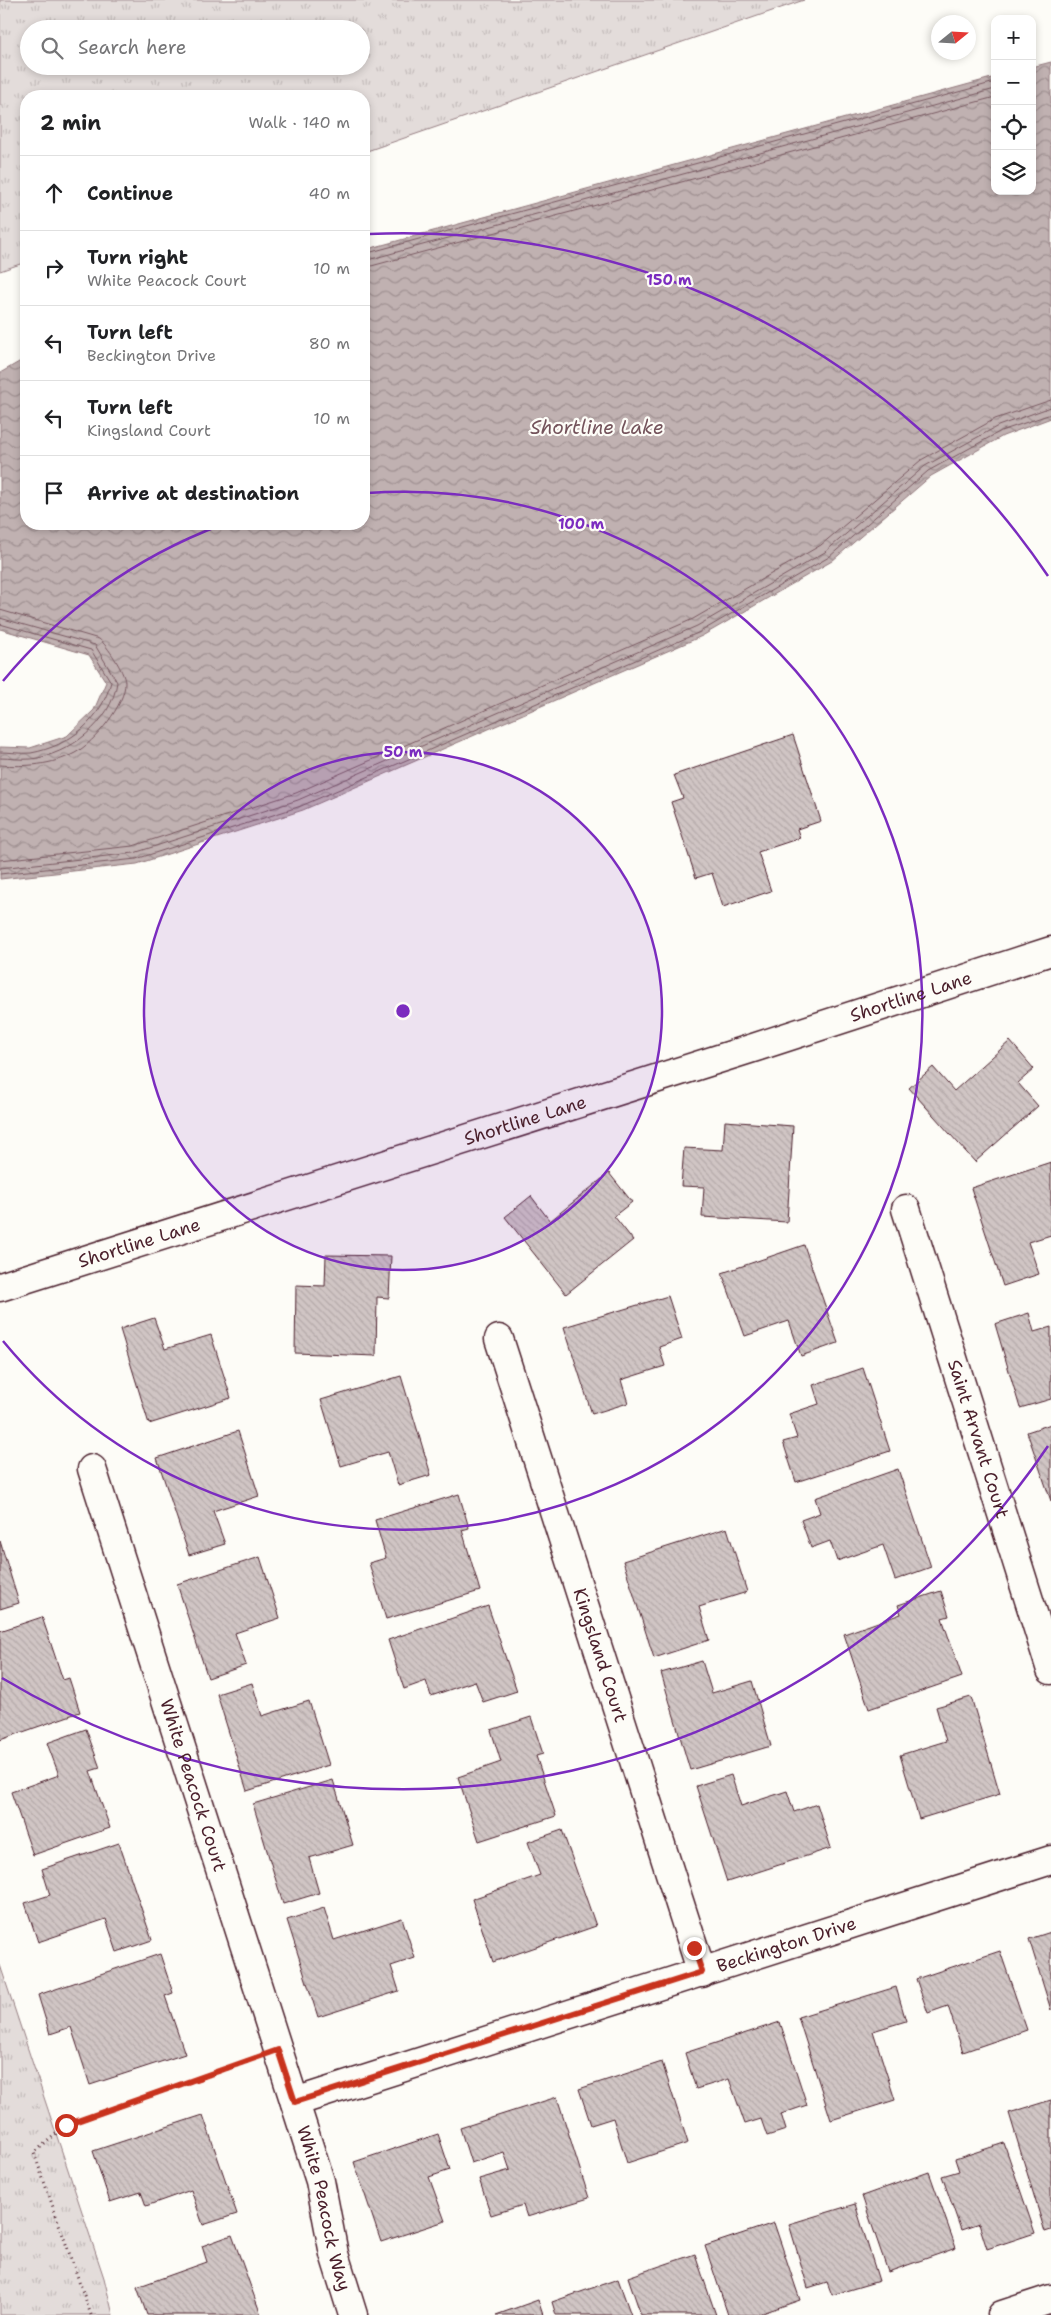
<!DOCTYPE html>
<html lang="en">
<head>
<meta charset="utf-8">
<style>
  body { margin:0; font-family:"Shantell Sans",sans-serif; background:#f2f2f2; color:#202124 }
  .controls { position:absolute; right:15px; top:15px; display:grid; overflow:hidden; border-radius:10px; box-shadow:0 2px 8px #0003 }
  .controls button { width:45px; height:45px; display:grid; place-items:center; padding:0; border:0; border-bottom:1px solid #e0e0e0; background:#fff; color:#202124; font:25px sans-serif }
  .compass { position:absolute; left:931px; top:15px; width:45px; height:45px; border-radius:50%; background:#fff; box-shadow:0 2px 8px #0003; rotate:72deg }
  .stop { position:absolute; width:15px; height:15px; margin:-11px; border:4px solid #c8321e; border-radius:50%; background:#fff }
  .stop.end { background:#c8321e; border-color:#fff; box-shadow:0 1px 5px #0008 }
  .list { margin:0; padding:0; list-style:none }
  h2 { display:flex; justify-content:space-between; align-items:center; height:65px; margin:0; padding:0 20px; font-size:21px }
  h2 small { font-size:16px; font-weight:400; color:#757577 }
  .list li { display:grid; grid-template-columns:32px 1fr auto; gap:15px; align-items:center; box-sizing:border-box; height:75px; padding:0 20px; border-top:1px solid #e0e0e0 }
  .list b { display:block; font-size:19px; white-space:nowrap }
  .list p { margin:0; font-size:16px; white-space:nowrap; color:#757577 }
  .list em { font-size:16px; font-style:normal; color:#757577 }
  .icon { flex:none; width:28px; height:28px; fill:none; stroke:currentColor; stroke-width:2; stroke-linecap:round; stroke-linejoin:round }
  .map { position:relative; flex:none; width:1051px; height:2315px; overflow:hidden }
  .search { position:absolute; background:#fff; box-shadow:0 2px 8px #0003; left:20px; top:20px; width:350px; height:55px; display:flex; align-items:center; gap:12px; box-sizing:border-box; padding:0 18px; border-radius:28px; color:#757577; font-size:19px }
  .panel { position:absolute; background:#fff; box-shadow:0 2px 8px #0003; left:20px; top:90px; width:350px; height:440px; border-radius:20px }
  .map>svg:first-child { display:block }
  .grass { fill:url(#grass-tufts); stroke:#967e82; fill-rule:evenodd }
  .water { fill:url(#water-waves); stroke:#91777b }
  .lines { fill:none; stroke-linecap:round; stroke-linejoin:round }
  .shore { stroke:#795961; stroke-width:1 }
  .building { fill:url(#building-back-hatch); stroke:#4a1f2b }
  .minor-casing { stroke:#4a1f2b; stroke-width:31 }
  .path { stroke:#4a1f2b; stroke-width:3; stroke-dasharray:1 4; stroke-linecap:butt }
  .minor { stroke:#fdfcf7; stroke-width:28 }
  .route { stroke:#c8321e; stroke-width:6 }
  .ring { fill:none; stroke:#7b2cbf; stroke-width:2.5 }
  .labels { text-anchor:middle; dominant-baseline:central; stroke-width:4.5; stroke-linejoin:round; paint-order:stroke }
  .street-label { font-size:18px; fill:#4a1f2b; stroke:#fdfcf7 }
  .water-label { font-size:19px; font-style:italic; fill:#73525a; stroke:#fdfcf7 }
  .centre { fill:#7b2cbf; stroke:#fdfcf7; stroke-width:2.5 }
  .ring-label { font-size:15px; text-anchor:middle; font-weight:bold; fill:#7b2cbf; stroke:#fdfcf7; stroke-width:4.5; stroke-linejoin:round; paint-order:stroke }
</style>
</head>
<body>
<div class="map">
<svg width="1051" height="2315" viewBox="0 0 1051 2315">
  <defs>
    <pattern id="grass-tufts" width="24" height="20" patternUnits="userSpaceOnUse" patternTransform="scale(1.25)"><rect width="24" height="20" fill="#e3dcda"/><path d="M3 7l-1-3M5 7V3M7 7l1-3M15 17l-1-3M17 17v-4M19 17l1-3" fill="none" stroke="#c4bcbb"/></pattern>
    <pattern id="water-waves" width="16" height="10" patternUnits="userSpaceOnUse" patternTransform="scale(1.25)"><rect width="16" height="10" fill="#c0b1b1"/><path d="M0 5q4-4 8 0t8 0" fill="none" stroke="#9e8f90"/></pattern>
    <pattern id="building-back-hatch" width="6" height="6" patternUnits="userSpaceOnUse" patternTransform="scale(1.25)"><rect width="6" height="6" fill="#d0c5c4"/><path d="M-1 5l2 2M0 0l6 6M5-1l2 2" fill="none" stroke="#b4a9a9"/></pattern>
  </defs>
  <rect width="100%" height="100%" fill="#fdfcf7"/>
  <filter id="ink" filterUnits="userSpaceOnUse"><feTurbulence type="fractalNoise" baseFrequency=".02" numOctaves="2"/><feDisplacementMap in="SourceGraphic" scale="10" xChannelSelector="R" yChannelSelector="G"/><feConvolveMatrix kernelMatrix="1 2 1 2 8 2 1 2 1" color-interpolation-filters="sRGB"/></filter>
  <g filter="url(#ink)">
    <g class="grass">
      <path d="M0 0H804L364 152V96H26V262L0 271ZM29 29H361V66H29Z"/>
      <path d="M0 1965 104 2278 113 2315H0Z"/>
    </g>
    <path class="water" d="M1051 62V418L1003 436 931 476 832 561 702 636 303 810 137 864 0 879V747L30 748 67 736 94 710 106 682 89 655 0 629V373L26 358V524H364V250L995 77V191H1032V67Z"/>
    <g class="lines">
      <g class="shore">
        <path d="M364 254 995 82"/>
        <path d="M364 261 995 89"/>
        <path d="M364 268 995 97"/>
        <path d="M0 610 99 639C107 645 124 671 125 682 126 704 95 742 75 753 52 765 26 767 0 765"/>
        <path d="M0 618 95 645 117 682C112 722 69 755 31 759 21 760 10 758 0 758"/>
        <path d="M0 624 91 650 111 682C101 720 70 746 31 753 22 754 10 752 0 752"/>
        <path d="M0 860 133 846 296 793 693 619 821 545 921 460 995 419 1051 400"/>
        <path d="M0 868 134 853 298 800 697 626 825 552 925 466 998 426 1051 407"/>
        <path d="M0 874 136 859 301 806 700 632 829 557 928 471 1001 431 1051 414"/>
      </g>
    </g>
    <g class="building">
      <path d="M793 735 821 821 797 829 800 838 758 852 771 891 723 907 712 873 696 878 671 802 683 798 674 775Z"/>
      <path d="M1010 1041 1034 1069 1018 1083 1038 1106 975 1162 909 1088 933 1067 954 1091Z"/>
      <path d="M725 1121 793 1126 787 1222 702 1217 704 1187 681 1186 684 1148 723 1150Z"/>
      <path d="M1051 1162V1235L1028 1242 1039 1274 1003 1286 971 1188Z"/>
      <path d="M609 1173 632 1202 614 1216 633 1240 566 1294 505 1217 531 1196 550 1221Z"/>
      <path d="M804 1245 838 1343 801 1356 789 1321 745 1336 722 1273Z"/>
      <path d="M326 1255 391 1256 389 1298 377 1297 376 1356 295 1353 296 1285 325 1286Z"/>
      <path d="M668 1296 682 1339 659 1347 665 1366 621 1380 628 1403 592 1414 564 1327Z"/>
      <path d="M1029 1313 1034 1332 1051 1327V1399L1020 1408 995 1324Z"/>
      <path d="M154 1318 165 1349 211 1335 231 1398 149 1424 120 1329Z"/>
      <path d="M863 1368 890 1451 796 1482 783 1442 797 1438 789 1414 819 1404 813 1385Z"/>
      <path d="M401 1376 431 1475 398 1485 388 1452 341 1466 321 1400Z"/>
      <path d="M1051 1424V1501L1027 1432Z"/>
      <path d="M238 1431 259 1496 213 1511 225 1544 189 1555 157 1458Z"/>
      <path d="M898 1469 931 1567 895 1580 883 1545 837 1561 830 1541 811 1548 801 1520 820 1513 815 1498Z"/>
      <path d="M459 1494 469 1528 462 1530 480 1591 386 1619 369 1563 386 1558 375 1520Z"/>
      <path d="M727 1528 747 1592 699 1607 709 1640 654 1658 623 1561Z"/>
      <path d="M0 1541 19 1603 0 1609Z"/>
      <path d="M260 1557 280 1618 235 1633 246 1665 208 1678 177 1584Z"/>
      <path d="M941 1591 949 1616 942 1618 962 1677 869 1709 844 1634 901 1614 898 1605Z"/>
      <path d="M488 1606 517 1691 483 1702 475 1681 431 1696 426 1681 404 1689 388 1640Z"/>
      <path d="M42 1617 63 1680 69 1678 80 1712 0 1740V1631Z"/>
      <path d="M702 1661 712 1693 752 1681 771 1746 690 1770 661 1673Z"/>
      <path d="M252 1683 262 1716 309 1701 329 1765 247 1791 217 1694Z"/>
      <path d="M971 1697 1000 1794 919 1819 900 1755 946 1741 936 1707Z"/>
      <path d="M531 1717 543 1754 536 1756 556 1816 479 1841 458 1777 501 1762 491 1730Z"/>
      <path d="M86 1729 100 1768 90 1771 110 1828 33 1855 11 1792 59 1775 47 1743Z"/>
      <path d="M731 1775 741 1806 787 1791 794 1812 817 1804 831 1848 727 1882 696 1786Z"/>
      <path d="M333 1780 353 1845 309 1858 319 1893 283 1904 253 1804Z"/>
      <path d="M562 1830 596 1926 493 1962 472 1899 540 1875 528 1842Z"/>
      <path d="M119 1843 152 1940 117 1952 106 1919 38 1942 25 1903 50 1895 42 1869Z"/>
      <path d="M324 1908 334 1940 402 1918 415 1958 391 1966 399 1991 318 2017 287 1920Z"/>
      <path d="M1051 1932V2010L1029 1939Z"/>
      <path d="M1000 1951 1027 2030 963 2052 948 2006 928 2013 916 1979Z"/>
      <path d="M160 1954 173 1993 165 1996 185 2054 90 2085 71 2027 50 2034 38 1995Z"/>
      <path d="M896 1987 906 2021 873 2031 895 2100 831 2120 798 2017Z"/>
      <path d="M780 2022 807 2105 781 2114 786 2130 767 2136 761 2119 745 2124 729 2079 696 2089 685 2053Z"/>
      <path d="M662 2062 688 2143 627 2163 613 2118 591 2125 579 2089Z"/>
      <path d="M557 2097 589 2198 527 2217 523 2205 491 2215 479 2179 510 2170 504 2152 471 2163 460 2128Z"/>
      <path d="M1051 2100V2230L1045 2232 1009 2113Z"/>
      <path d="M203 2115 237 2214 203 2225 191 2190 146 2206 141 2192 110 2202 93 2151Z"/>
      <path d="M438 2134 450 2170 429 2177 445 2221 381 2242 354 2162Z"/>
      <path d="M1004 2143 1035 2233 987 2249 979 2224 961 2230 942 2176 959 2171 955 2159Z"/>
      <path d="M929 2172 956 2248 888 2272 862 2196Z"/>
      <path d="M855 2204 879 2281 832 2295 827 2282 808 2288 789 2224Z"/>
      <path d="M774 2223 800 2300 757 2315H728L705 2246Z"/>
      <path d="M232 2235 261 2315H147L137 2287 207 2262 202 2246Z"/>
      <path d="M695 2254 716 2315H641L628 2277Z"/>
      <path d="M618 2279 631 2315H556L552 2302Z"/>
      <path d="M538 2300 543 2315H496Z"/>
    </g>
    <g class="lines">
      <g class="minor-casing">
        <g id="minor">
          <path id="s1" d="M906 1209 1051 1670"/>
          <path id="s2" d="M0 1287 753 1048 1051 951"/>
          <path id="s3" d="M499 1339 702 1973"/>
          <path id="s4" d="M92 1469 320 2181 334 2254 353 2315"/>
          <path id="s5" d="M295 2102 1051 1860"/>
          <path d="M1002 2315 1051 2299"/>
        </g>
      </g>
      <path class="path" d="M91 2315 34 2153 66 2125 249 2061"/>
      <use href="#minor" class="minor"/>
    </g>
  </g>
  <g class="lines" filter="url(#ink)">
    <path class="route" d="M66 2125 278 2050 295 2102 702 1972 694 1948"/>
  </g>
  <circle cx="403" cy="1011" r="259" fill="#7b2cbf" fill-opacity=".12"/>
  <g class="ring">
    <circle cx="403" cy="1011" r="259"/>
    <path d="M3 681A519 519 0 0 1 221 525M367 493A519 519 0 1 1 3 1341"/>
    <path d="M1048 1446A778 778 0 0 1 2 1678M369 234A778 778 0 0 1 1048 576"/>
  </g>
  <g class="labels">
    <g class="street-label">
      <text stroke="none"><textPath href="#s2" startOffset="956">Shortline Lane</textPath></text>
      <text stroke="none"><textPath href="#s2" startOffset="551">Shortline Lane</textPath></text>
      <text stroke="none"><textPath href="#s2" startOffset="146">Shortline Lane</textPath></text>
      <text stroke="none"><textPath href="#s1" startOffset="241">Saint Arvant Court</textPath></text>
      <text stroke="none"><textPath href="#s3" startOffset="332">Kingsland Court</textPath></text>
      <text stroke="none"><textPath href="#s4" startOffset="332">White Peacock Court</textPath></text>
      <text stroke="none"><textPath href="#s5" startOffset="516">Beckington Drive</textPath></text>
      <text stroke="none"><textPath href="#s4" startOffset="775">White Peacock Way</textPath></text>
    </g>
    <g class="water-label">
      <text x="597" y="427">Shortline Lake</text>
    </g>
  </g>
  <circle cx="403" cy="1011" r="8" class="centre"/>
  <g class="ring-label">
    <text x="669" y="285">150 m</text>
    <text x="581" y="529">100 m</text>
    <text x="403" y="757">50 m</text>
  </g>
</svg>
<div class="controls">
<button>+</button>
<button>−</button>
<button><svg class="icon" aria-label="locate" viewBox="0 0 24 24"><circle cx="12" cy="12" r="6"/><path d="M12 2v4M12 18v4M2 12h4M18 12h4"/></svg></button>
<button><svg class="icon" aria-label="layers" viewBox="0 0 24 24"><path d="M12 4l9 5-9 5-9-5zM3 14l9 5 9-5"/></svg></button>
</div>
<svg class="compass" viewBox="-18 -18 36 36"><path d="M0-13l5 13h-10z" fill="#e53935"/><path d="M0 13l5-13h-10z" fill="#757577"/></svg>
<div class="stop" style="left:66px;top:2125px"></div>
<div class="stop end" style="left:694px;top:1948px"></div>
<div class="search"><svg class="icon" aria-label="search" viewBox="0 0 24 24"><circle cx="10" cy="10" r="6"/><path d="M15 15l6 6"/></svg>Search here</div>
<section class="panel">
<h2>2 min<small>Walk · 140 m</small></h2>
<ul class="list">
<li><svg class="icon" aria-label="ahead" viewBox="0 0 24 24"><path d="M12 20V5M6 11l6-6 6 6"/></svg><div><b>Continue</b></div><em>40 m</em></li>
<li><svg class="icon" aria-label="right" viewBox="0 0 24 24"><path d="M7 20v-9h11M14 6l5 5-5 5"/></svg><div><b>Turn right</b><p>White Peacock Court</p></div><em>10 m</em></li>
<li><svg class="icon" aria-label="left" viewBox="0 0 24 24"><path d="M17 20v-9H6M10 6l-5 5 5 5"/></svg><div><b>Turn left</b><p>Beckington Drive</p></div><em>80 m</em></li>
<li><svg class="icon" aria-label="left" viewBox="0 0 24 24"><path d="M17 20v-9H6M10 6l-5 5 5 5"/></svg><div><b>Turn left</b><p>Kingsland Court</p></div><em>10 m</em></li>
<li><svg class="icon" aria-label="arrive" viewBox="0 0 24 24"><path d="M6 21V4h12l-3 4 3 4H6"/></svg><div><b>Arrive at destination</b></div></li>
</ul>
</section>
</div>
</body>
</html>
